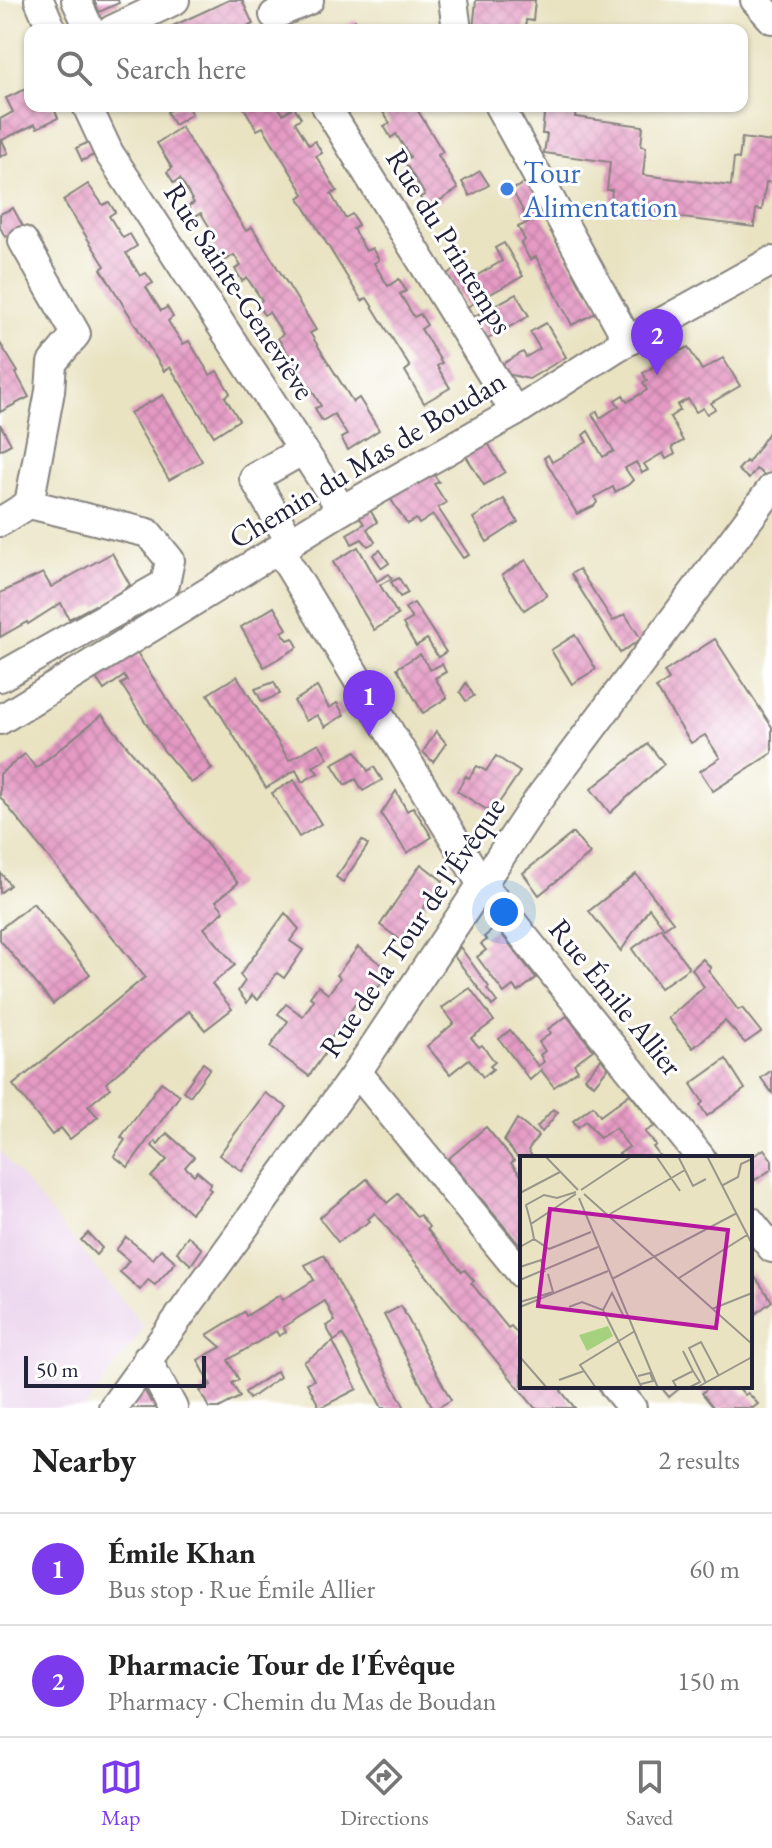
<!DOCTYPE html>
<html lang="en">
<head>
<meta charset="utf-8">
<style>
  body { margin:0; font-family:"EB Garamond",serif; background:#f6f6f6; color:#222 }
  .scale { position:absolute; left:24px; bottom:20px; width:182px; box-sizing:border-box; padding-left:8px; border:4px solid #22223b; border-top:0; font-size:22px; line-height:28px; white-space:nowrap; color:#22223b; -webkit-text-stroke:6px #fff; paint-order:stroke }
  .you { position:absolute; left:504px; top:912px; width:28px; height:28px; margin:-20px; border:6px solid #fff; border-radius:50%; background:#1a73e8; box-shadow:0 0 0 12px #1a73e833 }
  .badge { display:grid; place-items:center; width:52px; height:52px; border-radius:50%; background:#7c3aed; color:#fff; font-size:26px; font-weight:700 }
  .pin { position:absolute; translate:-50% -66px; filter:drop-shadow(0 2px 4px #0008) }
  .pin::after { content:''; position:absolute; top:42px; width:28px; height:24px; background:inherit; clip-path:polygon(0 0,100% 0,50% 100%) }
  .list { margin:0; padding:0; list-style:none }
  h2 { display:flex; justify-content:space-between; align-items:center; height:104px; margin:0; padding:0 32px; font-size:34px }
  h2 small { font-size:26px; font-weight:400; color:#767676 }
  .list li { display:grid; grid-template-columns:52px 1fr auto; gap:24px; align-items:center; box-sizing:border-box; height:112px; padding:0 32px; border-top:2px solid #e0e0e0 }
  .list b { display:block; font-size:30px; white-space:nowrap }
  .list p { margin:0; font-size:26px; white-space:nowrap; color:#767676 }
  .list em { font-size:26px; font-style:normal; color:#767676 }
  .icon { flex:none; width:44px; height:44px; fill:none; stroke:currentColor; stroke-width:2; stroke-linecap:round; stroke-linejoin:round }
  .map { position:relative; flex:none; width:772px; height:1408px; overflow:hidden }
  .search { position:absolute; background:#fff; box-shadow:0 2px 6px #0004; left:24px; right:24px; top:24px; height:88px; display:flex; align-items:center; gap:20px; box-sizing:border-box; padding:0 28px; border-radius:16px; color:#767676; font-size:30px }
  .sheet { height:328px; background:#fff }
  nav { display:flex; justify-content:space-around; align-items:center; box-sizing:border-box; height:112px; border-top:2px solid #e0e0e0; background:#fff; font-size:22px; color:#767676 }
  nav a { display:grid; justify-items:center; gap:4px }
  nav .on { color:#7c3aed }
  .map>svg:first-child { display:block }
  .built { fill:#ead1ec }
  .building { fill:url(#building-cross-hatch) }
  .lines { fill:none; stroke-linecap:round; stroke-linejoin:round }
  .minor-casing { stroke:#86827e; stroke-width:32 }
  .minor { stroke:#fff; stroke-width:28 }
  .shop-dot { fill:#3f7fe0; stroke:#fff; stroke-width:3 }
  .labels { text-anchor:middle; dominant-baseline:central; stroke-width:6; stroke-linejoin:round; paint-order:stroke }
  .shop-label { font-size:30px; fill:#366cbe; stroke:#fff; text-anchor:start }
  .street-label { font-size:30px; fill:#22223b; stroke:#fff }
  .inset-road { fill:none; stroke:#99968c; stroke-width:2 }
  .view { fill:#b5179e; fill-opacity:0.15; stroke:#b5179e; stroke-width:4 }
  .inset-edge { fill:none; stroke:#22223b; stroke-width:4 }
</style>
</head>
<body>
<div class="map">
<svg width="772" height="1408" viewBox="0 0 772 1408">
  <defs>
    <pattern id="building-cross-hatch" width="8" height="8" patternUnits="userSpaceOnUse" patternTransform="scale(2)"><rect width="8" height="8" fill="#e59ac4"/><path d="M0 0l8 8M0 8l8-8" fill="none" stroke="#c484a9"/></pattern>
  </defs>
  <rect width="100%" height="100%" fill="#fff"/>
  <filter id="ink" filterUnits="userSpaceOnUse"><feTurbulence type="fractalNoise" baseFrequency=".0125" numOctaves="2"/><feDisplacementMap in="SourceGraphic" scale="16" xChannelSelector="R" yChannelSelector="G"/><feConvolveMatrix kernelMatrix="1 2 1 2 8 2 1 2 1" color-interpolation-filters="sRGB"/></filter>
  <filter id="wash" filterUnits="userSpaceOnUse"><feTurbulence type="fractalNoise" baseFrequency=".006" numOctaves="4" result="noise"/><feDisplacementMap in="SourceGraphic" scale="32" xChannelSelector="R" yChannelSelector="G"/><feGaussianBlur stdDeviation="1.8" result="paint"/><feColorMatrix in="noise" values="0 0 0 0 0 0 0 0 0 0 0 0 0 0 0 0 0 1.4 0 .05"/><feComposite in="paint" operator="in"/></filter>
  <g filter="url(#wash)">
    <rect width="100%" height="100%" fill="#e9e3c2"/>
    <path class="built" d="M0 1151 144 1327 85 1408H0Z"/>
    <g id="blocks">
      <g class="building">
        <path d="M94 0H118L119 3 99 12Z"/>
        <path d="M229 0H242L253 24 241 30H164Z"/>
        <path d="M476 0H535L533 21 526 20 525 30H473Z"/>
        <path d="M355 20 361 30H337Z"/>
        <path d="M30 87V106H53L58 118 37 128 35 124 2 140 8 153 0 157V119L13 112 6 98Z"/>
        <path d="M176 106H187L192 114 174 125 167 112Z"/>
        <path d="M243 106H278L283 114 294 107 301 118 295 122 309 145 315 141 322 153 316 156 337 191 331 194 345 218 352 214 358 225 353 229 366 251 372 248 379 260 374 263 388 286 399 279 406 291 400 294 414 317 420 314 427 325 421 329 442 363 437 366 450 388 424 403 405 371 410 367 367 298 362 301 341 267 299 198 304 194 263 127 257 130Z"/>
        <path d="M379 106H415L443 152 438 155 458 189 426 209 420 197 425 195 404 161 410 157 396 134 391 138 384 126 390 123Z"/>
        <path d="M545 106H577L575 117 643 126 641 146 646 147 643 175 731 186 734 158 739 159 742 138 772 142V183L766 182 762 210 756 209 754 227 610 209 612 190H607L610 162 544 153 547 134H542Z"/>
        <path d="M181 127 246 231 252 227 295 296 316 330 310 333 353 402 359 398 379 430 348 450 341 438 347 435 334 414 322 421 315 408 321 406 307 382 301 386 294 375 299 371 278 338 283 334 269 312 264 315 257 304 262 300 247 278 242 281 235 269 241 266 234 255 223 262 209 239 215 235 210 228 201 213 195 216 188 206 194 203 180 179 174 183 167 172 172 168 157 143Z"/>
        <path d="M89 142 94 155 82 161 76 148Z"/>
        <path d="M480 171 489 185 470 196 462 182Z"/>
        <path d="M528 181 546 213 543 215 587 290 602 310 572 325 536 257 530 260 521 243 525 240 518 227 529 222 512 190Z"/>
        <path d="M88 184 103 205 109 202 115 212 109 216 123 238 130 234 137 246 126 253 140 276 146 273 153 283 146 287 161 311 167 307 173 317 168 321 183 344 189 341 210 375 217 371 230 393 225 397 239 420 214 436 170 367 164 371 101 269 105 266 63 200Z"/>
        <path d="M13 208 24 228 5 237 0 227V214Z"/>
        <path d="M504 243 523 276 467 307 447 274 466 263 474 277 502 261 495 248Z"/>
        <path d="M516 294 529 316 486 340 473 317Z"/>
        <path d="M546 323 566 357 529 379 507 374 501 365 523 352 526 357 540 349 530 332Z"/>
        <path d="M0 343 18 372 16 373 29 397 0 412Z"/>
        <path d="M688 347 702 370 723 358 740 386 711 403 715 409 707 414 703 408 696 412 688 399 677 405 680 410 670 417 683 441 672 447 675 454 666 459 663 453 644 464 648 470 642 473 636 462 625 468 633 480 628 485 615 492 613 487 595 497 597 502 594 506 577 514 544 458 548 455 552 462 587 442 583 435 588 431 603 457 614 451 592 414 597 411 600 418 619 406 615 400 623 395 627 402 647 390 643 383 647 381 643 373 661 362 657 356 667 351 669 357Z"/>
        <path d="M163 395 202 461 169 480 130 413Z"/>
        <path d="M0 424 11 444 0 450Z"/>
        <path d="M772 428V473L769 478 756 469 749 479 738 470 746 461 748 463Z"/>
        <path d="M485 438 505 472 484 485 463 451Z"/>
        <path d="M430 469 439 482 434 484 446 503 438 508 469 555 463 558 433 515 419 524 416 519 407 524 388 495Z"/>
        <path d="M504 499 518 522 487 542 473 518Z"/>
        <path d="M369 508 377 522 367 529 375 542 368 546 362 539 352 544 347 534 364 524 358 515Z"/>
        <path d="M358 547 377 581 389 574 392 578 380 585 398 615 374 630 333 562Z"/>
        <path d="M380 550 389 563 382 568 373 555Z"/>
        <path d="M112 553 130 585 97 607 95 605 69 619 61 603 28 624 27 622 0 637V593L43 573 51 587Z"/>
        <path d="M526 560 547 595 524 610 502 575Z"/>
        <path d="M579 569 613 621 625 614 641 639 620 653 571 574Z"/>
        <path d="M399 578 408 593 400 597 391 582Z"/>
        <path d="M414 603 446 652 438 657 427 639 416 646 403 624 412 619 405 608Z"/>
        <path d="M274 607 287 629 282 632 288 640 293 638 298 647 264 667 241 627Z"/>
        <path d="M575 635 596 669 572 684 551 650Z"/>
        <path d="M715 639 772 727V753L713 791 700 771 720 758 705 735 691 743 656 688 669 680 664 672Z"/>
        <path d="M136 651 212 769 191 783 164 751 121 684 127 681 124 676 104 690 96 678Z"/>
        <path d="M420 654 430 670 442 664 446 672 435 678 447 698 423 713 397 668Z"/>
        <path d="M237 676 289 760 319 743 328 758 313 767 318 773 302 782 296 770 266 788 208 694Z"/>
        <path d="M274 682 280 694 262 702 255 689Z"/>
        <path d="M466 683 474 696 466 701 460 692Z"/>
        <path d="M317 687 329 708 337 703 344 715 325 727 317 715 306 721 294 701Z"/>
        <path d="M102 715 238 883 216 901 224 911 204 928 235 965 212 984 232 1009 205 1030 189 1011 106 1083 110 1088 88 1106 98 1117 70 1139 61 1128 52 1135 13 1085 145 977 0 797V774L25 754 36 768Z"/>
        <path d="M436 731 446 743 433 762 423 752Z"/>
        <path d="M648 744 664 764 610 813 591 789Z"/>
        <path d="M356 751 368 771 374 767 382 780 363 791 356 779 345 785 332 764Z"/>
        <path d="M496 756 520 772 492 813 457 791 466 776 469 778 477 766 486 771Z"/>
        <path d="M294 780 321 824 299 837 272 793Z"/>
        <path d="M396 791 407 811 413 807 432 837 407 853 381 814Z"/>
        <path d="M573 833 590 854 539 895 523 873Z"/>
        <path d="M362 840 368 845 343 882 336 877Z"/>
        <path d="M421 864 443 881 432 899 430 897 403 942 380 925Z"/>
        <path d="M0 872 10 885 0 893Z"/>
        <path d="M636 874 673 922 664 928 649 908 621 951 589 911Z"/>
        <path d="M33 903 90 974 53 1004 0 940V929Z"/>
        <path d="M285 913 299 929 290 941 303 950 284 978 277 973 258 1000 252 995 247 1003 238 991 245 981 240 975Z"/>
        <path d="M496 927 536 978 518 992 513 986 504 993 477 957 486 950 481 944 487 940 484 937Z"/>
        <path d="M661 928 689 968 660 988 632 949Z"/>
        <path d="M358 947 390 971 378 988 374 984 366 996 363 993 325 1047 328 1049 309 1076 270 1047 288 1021 278 1014 286 1004 303 1016 314 1000 310 997 318 986 328 994 340 978 337 975Z"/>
        <path d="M460 947 489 987 487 989 497 1002 492 1006 454 956Z"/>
        <path d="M703 959 711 968 708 970 738 1010 742 1008 761 1032 745 1043 725 1021 693 1048 668 1018 704 987 692 969Z"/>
        <path d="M470 988 494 1021 471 1038 479 1047 482 1045 495 1062 490 1066 493 1069 483 1077 469 1059 450 1074 427 1046 454 1023 442 1008Z"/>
        <path d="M567 1016 593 1050 574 1064 578 1070 554 1087 541 1070 530 1080 499 1039 510 1030 538 1066 544 1062 540 1055 545 1051 539 1042 551 1033 548 1029Z"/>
        <path d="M601 1059 608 1068 594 1085 585 1078Z"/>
        <path d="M726 1059 745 1089 707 1116 700 1105 703 1102 691 1084Z"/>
        <path d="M203 1063 210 1068 190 1096 183 1091Z"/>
        <path d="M772 1070V1093L761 1078Z"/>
        <path d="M161 1082 180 1095 128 1167 114 1156 125 1140 121 1137Z"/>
        <path d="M265 1093 287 1107 242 1171 219 1155Z"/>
        <path d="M630 1094 655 1126 645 1132 656 1145 653 1147 661 1158H622L619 1154 629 1147 615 1128 600 1138 586 1121 578 1127 573 1121 593 1106 600 1116Z"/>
        <path d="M553 1109 558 1112 542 1132 537 1127Z"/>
        <path d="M517 1119 538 1136 528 1150 532 1156 522 1158V1163L504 1141Z"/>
        <path d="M486 1127 514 1161 511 1163 522 1177V1248L448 1159Z"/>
        <path d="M167 1133 194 1157 185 1167 194 1175 197 1171 211 1183 208 1188 211 1190 191 1213 151 1177 167 1160 152 1146 155 1141 158 1144Z"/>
        <path d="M764 1149 772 1160V1169L755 1180 750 1172V1158Z"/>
        <path d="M367 1179 387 1203 398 1194 417 1217 420 1215 429 1227 427 1229 462 1272 465 1270 474 1281 471 1283 508 1328 511 1326 521 1337 518 1339 522 1344V1386H561L563 1388 561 1391 575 1408H535L375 1213 368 1219 370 1221 338 1242 319 1218Z"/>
        <path d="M88 1233 102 1248 96 1255 81 1240Z"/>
        <path d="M188 1236 202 1249 191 1265 177 1252Z"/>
        <path d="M126 1237 153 1259 161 1249 176 1262 155 1285 148 1280 140 1290 120 1272 129 1261 116 1250Z"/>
        <path d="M324 1255 405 1408H382L343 1335 334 1341 326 1326 335 1321 325 1301 283 1327 286 1332 279 1336 276 1331 228 1360 239 1380 232 1383 240 1397 219 1408H209L200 1391 211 1385 198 1360 221 1347 207 1335 244 1312 246 1316 280 1295 282 1300 314 1280 305 1265Z"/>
        <path d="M750 1270 772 1301 750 1318Z"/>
        <path d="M401 1306 451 1400 437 1408H433L384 1315Z"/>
        <path d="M333 1342 357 1389 320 1408 307 1383 314 1380 304 1362Z"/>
        <path d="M277 1371 280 1377 249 1399 245 1392Z"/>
        <path d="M142 1386 151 1402 160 1398 165 1408H128Z"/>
        <path d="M660 1386H676L679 1389 669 1397Z"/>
        <path d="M710 1386H737L745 1395 748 1393 758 1404 753 1408H714L702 1393Z"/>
      </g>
    </g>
  </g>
  <g filter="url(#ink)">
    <use href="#blocks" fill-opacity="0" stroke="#86827e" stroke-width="2"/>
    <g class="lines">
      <g class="minor-casing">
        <g id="minor">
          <path d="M39 0 52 30"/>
          <path d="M76 0 90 30"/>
          <path d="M453 0 457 30"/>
          <path d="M755 0 772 19"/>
          <path d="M274 15 309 0"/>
          <path d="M112 30 175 0"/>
          <path d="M87 106 109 153 342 510"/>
          <path d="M326 106 515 412"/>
          <path d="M499 106 628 341"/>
          <path d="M0 522 29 504 50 391 52 363 76 334 23 241"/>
          <path d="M291 543 254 478 303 450"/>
          <path d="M280 551 481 883 701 1158"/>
          <path d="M0 677 165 584 170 560 148 533 29 504"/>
          <path d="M0 720 342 510 515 412 617 347 772 261"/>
          <path d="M357 1072 522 1274"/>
          <path d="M750 1221 772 1248"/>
          <path d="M147 1359 173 1408"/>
          <path d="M614 1386 632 1408"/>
          <path d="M113 1408 357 1072 538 800 772 488"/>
        </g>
      </g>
      <use href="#minor" class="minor"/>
    </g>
  </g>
  <circle class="shop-dot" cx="507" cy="189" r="8"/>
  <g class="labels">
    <g class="shop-label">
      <text x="523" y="172">Tour<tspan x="523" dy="34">Alimentation</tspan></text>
    </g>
    <g class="street-label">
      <text transform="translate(450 241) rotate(58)">Rue du Printemps</text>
      <text transform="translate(240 291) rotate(57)">Rue Sainte-Geneviève</text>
      <text transform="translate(367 459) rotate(-31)">Chemin du Mas de Boudan</text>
      <text transform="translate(412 927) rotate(-56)">Rue de la Tour de l'Évêque</text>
      <text transform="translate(616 997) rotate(51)">Rue Émile Allier</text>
    </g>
  </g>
  <g transform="translate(520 1156)">
    <rect width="232" height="232" fill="#e9e3c2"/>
    <path d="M88 170 93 180 67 195 59 179Z" fill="#a5d07d"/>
    <path class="inset-road" d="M25 0 58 34M136 0 160 35M158 0 173 30 186 23M187 0 232 88M203 29 218 21 221 8 232 3M61 34 112 0M0 37 40 16M64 38 232 188M59 42 138 232M90 58 165 14M11 68 6 49 24 39 37 42 56 36M14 83 29 93 71 76M0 91 14 83 11 68 56 38M0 111 21 104 25 116M159 122 227 79M92 123 217 57M0 124 78 91M0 146 33 136 28 118M0 151 88 115M49 151 62 146 83 154 122 232M192 153 232 137M83 154 92 137 104 161M0 201 27 232M118 220 130 217 133 225 121 228M39 224 64 215M186 227 169 192 181 186 199 220M76 232 60 209 115 175M157 232 153 225 173 215 163 195M168 232 180 226 173 215M176 232 232 201"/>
    <path class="view" d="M30 53 208 74 196 172 18 150Z"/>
    <rect width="232" height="232" class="inset-edge"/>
  </g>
</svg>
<div class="scale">50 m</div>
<div class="you"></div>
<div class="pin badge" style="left:369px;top:736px">1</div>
<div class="pin badge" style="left:657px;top:375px">2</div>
<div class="search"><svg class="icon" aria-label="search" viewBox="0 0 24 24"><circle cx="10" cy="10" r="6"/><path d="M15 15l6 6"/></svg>Search here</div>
</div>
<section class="sheet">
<h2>Nearby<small>2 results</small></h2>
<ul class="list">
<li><span class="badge">1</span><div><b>Émile Khan</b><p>Bus stop · Rue Émile Allier</p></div><em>60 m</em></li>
<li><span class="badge">2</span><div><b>Pharmacie Tour de l'Évêque</b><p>Pharmacy · Chemin du Mas de Boudan</p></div><em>150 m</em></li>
</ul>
</section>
<nav>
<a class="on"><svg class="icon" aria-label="map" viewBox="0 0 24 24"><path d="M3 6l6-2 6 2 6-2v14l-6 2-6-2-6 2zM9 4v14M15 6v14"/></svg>Map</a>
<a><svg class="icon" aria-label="directions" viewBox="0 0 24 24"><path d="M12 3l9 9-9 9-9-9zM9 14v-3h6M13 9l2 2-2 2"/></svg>Directions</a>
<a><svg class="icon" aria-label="saved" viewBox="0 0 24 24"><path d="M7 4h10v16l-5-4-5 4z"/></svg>Saved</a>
</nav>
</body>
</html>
